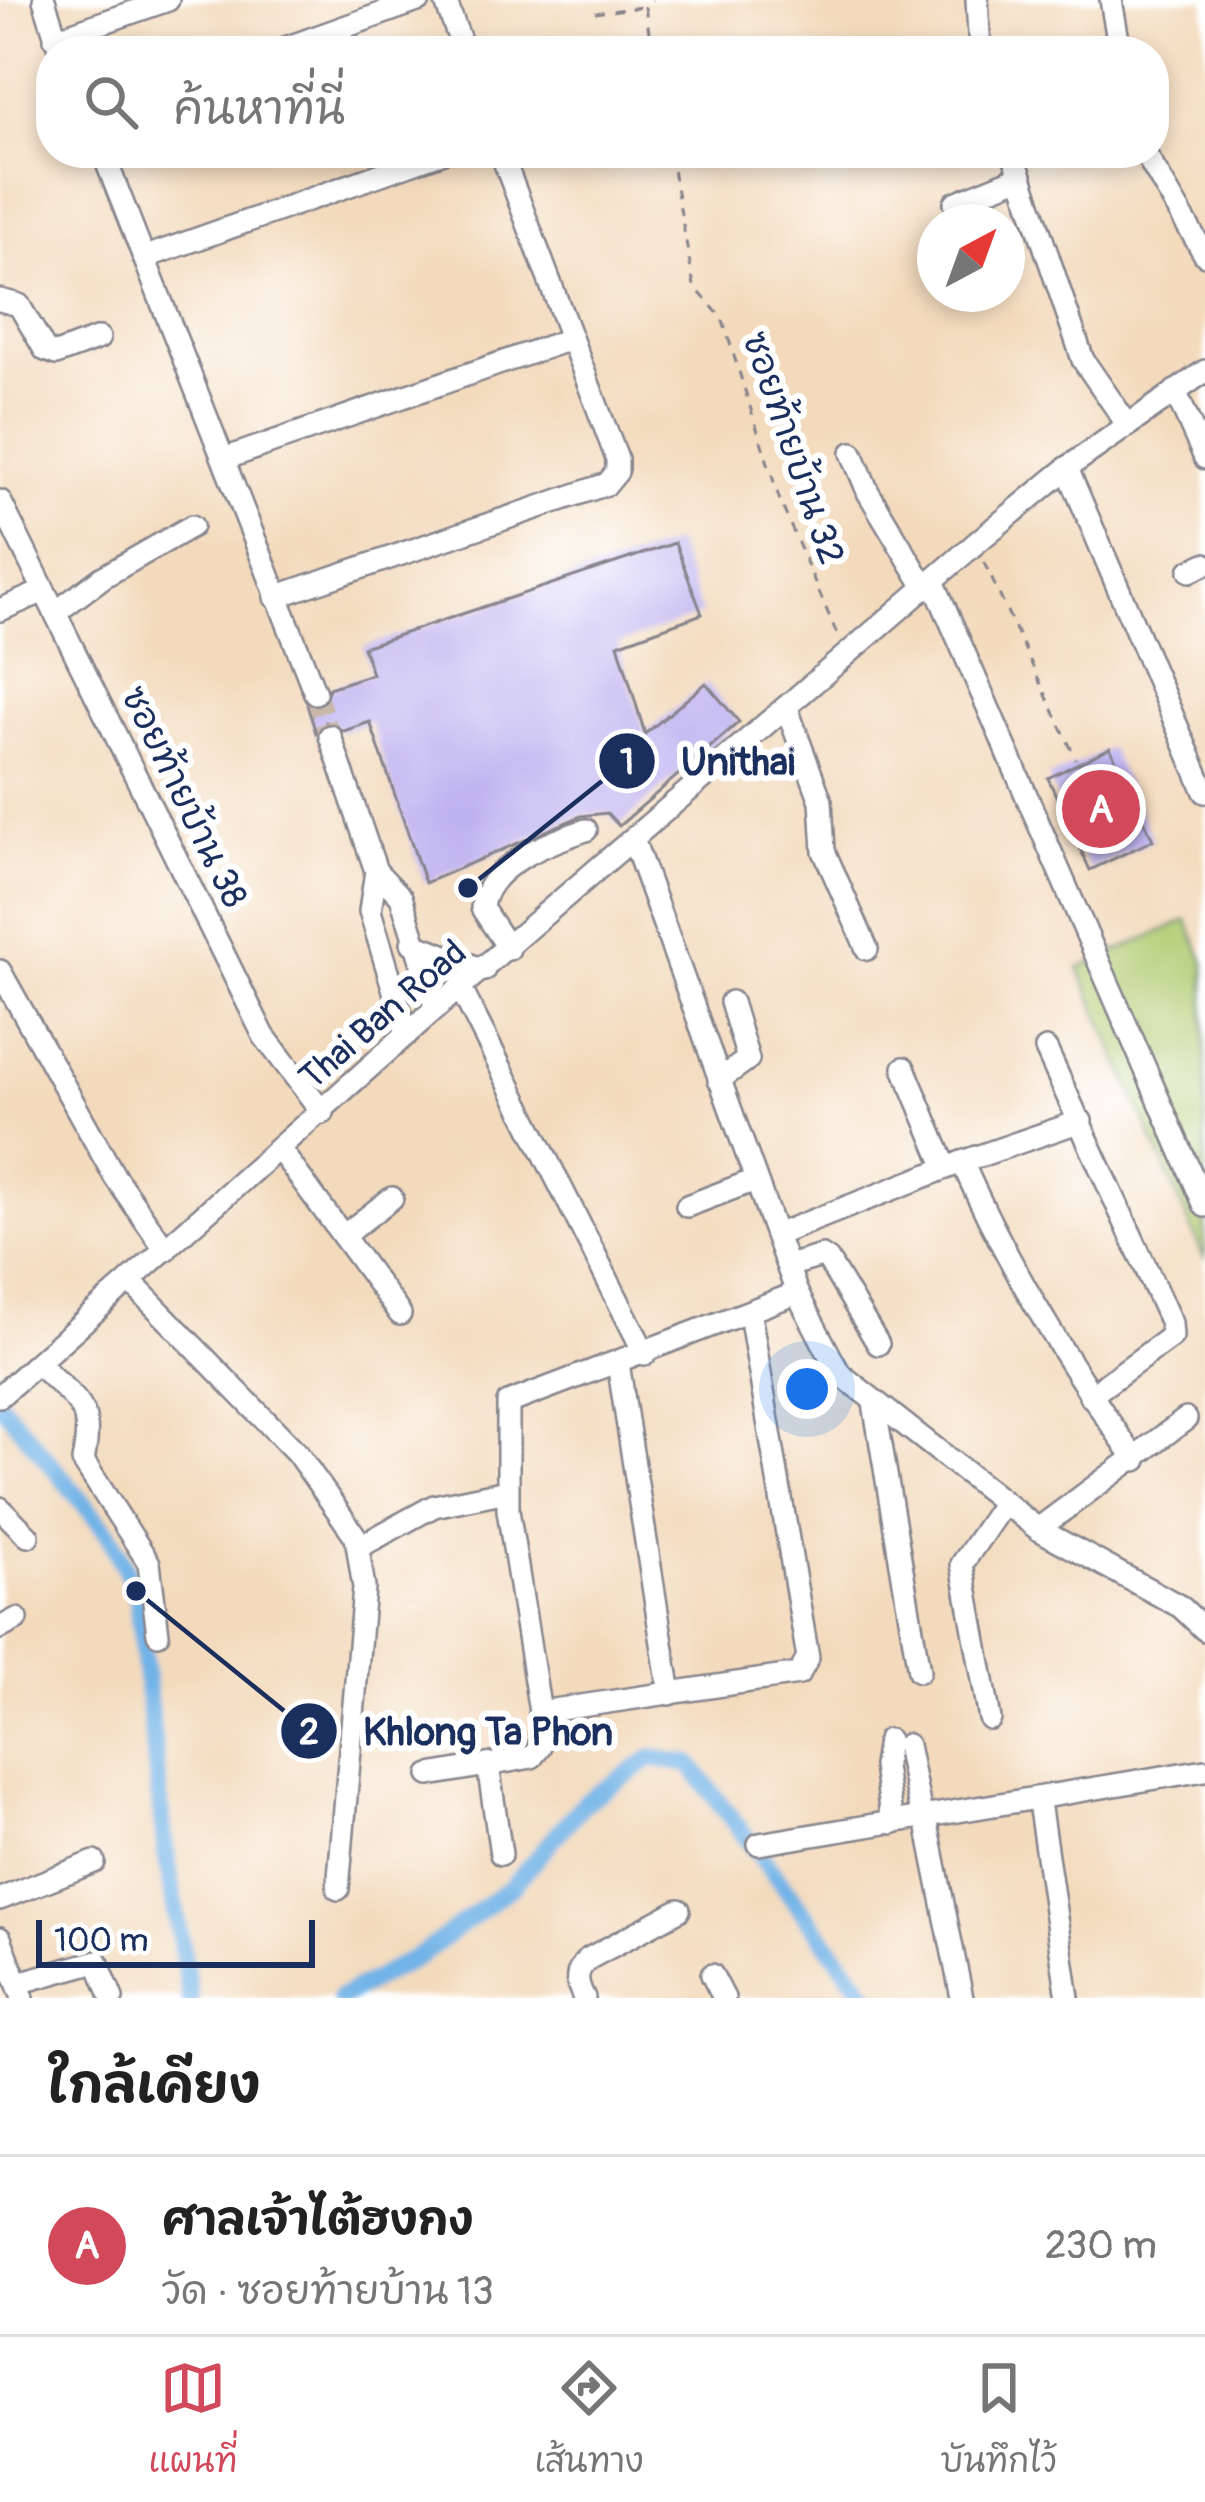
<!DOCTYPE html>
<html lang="th">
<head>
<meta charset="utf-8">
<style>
  body { margin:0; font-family:Pangolin,"Playpen Sans Thai",sans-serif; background:#f6f6f6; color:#222 }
  .compass { position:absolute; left:917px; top:204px; width:108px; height:108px; border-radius:50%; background:#fff; box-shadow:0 6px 18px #0003; rotate:41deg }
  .scale { position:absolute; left:36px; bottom:30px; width:279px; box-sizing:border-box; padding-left:12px; border:6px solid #1b2f5e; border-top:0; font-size:33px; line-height:42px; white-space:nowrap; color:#1b2f5e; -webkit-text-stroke:9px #fff; paint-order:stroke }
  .you { position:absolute; left:807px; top:1389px; width:42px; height:42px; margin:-30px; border:9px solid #fff; border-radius:50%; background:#1a73e8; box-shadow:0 0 0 18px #1a73e833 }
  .badge { display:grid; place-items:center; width:78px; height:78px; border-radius:50%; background:#d1495b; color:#fff; font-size:39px; font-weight:700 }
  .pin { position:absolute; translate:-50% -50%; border:6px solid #fff; box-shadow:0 3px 12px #0006 }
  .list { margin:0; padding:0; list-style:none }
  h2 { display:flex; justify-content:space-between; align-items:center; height:156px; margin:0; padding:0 48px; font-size:51px }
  h2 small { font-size:39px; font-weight:400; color:#767676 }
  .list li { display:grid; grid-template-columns:78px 1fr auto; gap:36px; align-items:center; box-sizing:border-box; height:180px; padding:0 48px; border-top:3px solid #e0e0e0 }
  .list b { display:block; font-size:45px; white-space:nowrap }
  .list p { margin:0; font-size:39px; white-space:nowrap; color:#767676 }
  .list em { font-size:39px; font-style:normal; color:#767676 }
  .icon { flex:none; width:66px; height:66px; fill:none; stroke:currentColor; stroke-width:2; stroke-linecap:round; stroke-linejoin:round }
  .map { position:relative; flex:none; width:1205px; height:1998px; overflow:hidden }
  .search { position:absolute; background:#fff; box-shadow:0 6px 18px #0003; left:36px; right:36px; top:36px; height:132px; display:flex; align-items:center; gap:30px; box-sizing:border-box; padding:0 42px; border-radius:48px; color:#767676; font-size:45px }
  .sheet { height:336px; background:#fff }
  nav { display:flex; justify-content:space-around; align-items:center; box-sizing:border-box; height:168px; border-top:3px solid #e0e0e0; background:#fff; font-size:33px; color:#767676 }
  nav a { display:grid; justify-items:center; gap:6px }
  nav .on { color:#d1495b }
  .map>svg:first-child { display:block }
  .green { fill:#b1cc72; stroke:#667e68; stroke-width:3 }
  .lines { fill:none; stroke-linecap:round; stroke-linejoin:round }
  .canal { stroke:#72b4e7; stroke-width:18 }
  .building { fill:#bcb0f0 }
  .minor-tunnel { stroke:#c8b8a9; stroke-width:21; stroke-dasharray:21 10; stroke-linecap:butt }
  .minor-casing { stroke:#87848d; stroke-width:26 }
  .path { stroke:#87848d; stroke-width:3; stroke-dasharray:9 9; stroke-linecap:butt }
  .minor { stroke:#fff; stroke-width:21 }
  .labels { text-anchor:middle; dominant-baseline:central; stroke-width:12; stroke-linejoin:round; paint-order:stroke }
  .street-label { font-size:36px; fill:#1b2f5e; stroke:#fff }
  .leader { fill:none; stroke:#1b2f5e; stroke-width:4.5 }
  .callout-dot { fill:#1b2f5e; stroke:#fff; stroke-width:4.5 }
  .mark-label { font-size:36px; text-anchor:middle; font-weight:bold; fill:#fff }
  .callout-label { font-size:39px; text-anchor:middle; font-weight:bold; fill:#1b2f5e; stroke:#fff; stroke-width:12; stroke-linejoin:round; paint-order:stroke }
</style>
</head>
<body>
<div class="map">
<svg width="1205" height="1998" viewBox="0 0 1205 1998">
  <rect width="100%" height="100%" fill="#fff"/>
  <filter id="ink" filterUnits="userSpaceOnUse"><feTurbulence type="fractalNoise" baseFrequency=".00833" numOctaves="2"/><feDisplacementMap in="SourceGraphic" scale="24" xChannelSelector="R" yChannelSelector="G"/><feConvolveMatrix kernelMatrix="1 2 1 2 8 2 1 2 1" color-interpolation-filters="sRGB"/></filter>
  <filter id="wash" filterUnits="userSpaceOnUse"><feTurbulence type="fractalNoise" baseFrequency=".004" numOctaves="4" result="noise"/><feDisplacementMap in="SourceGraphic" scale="48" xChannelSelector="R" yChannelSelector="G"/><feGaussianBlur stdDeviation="2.7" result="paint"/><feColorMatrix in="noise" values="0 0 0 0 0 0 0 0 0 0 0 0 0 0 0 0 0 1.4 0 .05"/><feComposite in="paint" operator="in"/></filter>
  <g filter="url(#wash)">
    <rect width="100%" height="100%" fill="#f3dabc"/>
    <path class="green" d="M1187 920 1205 963V1260L1079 968Z"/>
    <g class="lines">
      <g class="canal">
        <path d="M0 1403 108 1533 136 1591 165 1846 190 1998"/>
        <path d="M340 1998 422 1954 512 1886 584 1803 652 1758 690 1764 869 1998"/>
      </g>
    </g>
    <g id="blocks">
      <g class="building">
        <path d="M675 543 702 614 618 644 645 734 706 683 739 722 619 826 607 813 581 816 425 883 370 722 344 731 326 722 316 733 307 705 322 706 329 688 372 674 363 647Z"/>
        <path d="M1110 748 1153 840 1090 870 1048 778Z"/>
      </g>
    </g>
  </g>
  <g filter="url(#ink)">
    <use href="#blocks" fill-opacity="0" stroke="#87848d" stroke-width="3"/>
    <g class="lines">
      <path class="minor-tunnel" d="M315 693 330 736"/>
      <g class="minor-casing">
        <g id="minor">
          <path d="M44 0 60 50"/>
          <path d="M445 0 464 51"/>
          <path d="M977 0 980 51"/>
          <path d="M1111 0 1120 51"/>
          <path d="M55 39 168 0"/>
          <path d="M277 51 420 0"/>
          <path d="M103 153 315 693"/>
          <path d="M1013 153 1083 360 1127 424"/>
          <path d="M1145 153 1205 255"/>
          <path d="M955 203 1021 176"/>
          <path d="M146 257 441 153"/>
          <path d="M0 300 19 305 45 350 56 354 99 338"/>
          <path d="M1175 391 1205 458"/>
          <path d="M852 453 868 492 925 587"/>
          <path d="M224 459 570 339"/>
          <path d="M1067 468 1205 792"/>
          <path d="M0 501 264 1036 323 1113"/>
          <path d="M1190 571 1205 564"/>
          <path d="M933 581 1205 1206"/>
          <path d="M275 597 607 484 617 472V459L501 153"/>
          <path d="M0 610 44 591"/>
          <path d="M55 613 103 577 192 526"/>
          <path d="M787 709 821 801 824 851 867 949"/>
          <path d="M330 736 376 871 401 897 436 1008"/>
          <path d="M633 839 797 1293 839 1373 1038 1529 1181 1607 1205 1630"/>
          <path d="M376 871 370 911 407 1034"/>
          <path d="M412 943 484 970"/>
          <path d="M509 949 482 908C486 865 550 842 586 830"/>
          <path d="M0 971 115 1177 166 1250"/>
          <path d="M461 989 645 1354"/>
          <path d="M1046 1049 1171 1323 1172 1336 1090 1396"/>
          <path d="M904 1068 946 1168 962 1162C1010 1270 1068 1364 1136 1460"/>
          <path d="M719 1080 748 1059 731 1002"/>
          <path d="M280 1150 400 1314"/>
          <path d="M962 1162 1081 1121"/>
          <path d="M687 1206 755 1180"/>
          <path d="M776 1235 946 1168"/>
          <path d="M343 1236 392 1198"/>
          <path d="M788 1266 822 1256 828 1260 878 1344"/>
          <path d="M130 1281 297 1453 356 1537 364 1588 338 1889"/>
          <path d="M750 1314 808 1658 799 1674 540 1712 508 1510V1403L797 1293"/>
          <path d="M38 1363C77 1404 95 1403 83 1461L149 1563 158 1634"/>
          <path d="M618 1363 670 1694"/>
          <path d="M0 1396 436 1008 982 538 1067 468 1205 371"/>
          <path d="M874 1403 919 1671"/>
          <path d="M0 1508 28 1536"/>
          <path d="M1038 1529 1186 1419"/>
          <path d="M359 1547 434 1506 507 1491"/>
          <path d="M0 1628 17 1619"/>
          <path d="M990 1719 962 1564 1003 1504"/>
          <path d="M888 1740 884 1766 892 1823"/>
          <path d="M907 1745 922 1819"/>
          <path d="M488 1765 501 1854"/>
          <path d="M430 1775 532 1757 540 1747V1712"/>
          <path d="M1039 1802 1068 1998"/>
          <path d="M926 1819 962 1998"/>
          <path d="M759 1844 1205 1770"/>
          <path d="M0 1899 94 1862"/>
          <path d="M0 1938 23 1998"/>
          <path d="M712 1975 724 1998"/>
          <path d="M18 1983 97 1961 112 1998"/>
          <path d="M584 1998C576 1982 574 1972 588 1959L679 1910"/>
        </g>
      </g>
      <g class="path">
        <path d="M595 13 641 7"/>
        <path d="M652 51 645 7 652 0"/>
        <path d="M670 153 694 286 722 318 780 501 837 634"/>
        <path d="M984 562 1076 759"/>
      </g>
      <use href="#minor" class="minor"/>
    </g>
  </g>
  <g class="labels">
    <g class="street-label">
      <text transform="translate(793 448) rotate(71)">ซอยท้ายบ้าน 32</text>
      <text transform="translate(184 797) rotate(64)">ซอยท้ายบ้าน 38</text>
      <text transform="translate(383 1015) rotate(-41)">Thai Ban Road</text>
    </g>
  </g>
  <path class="leader" d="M468 888L627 761M136 1591L309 1731"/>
  <g class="callout-dot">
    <circle cx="468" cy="888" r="12"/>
    <circle cx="136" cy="1591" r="12"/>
    <circle cx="627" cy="761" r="30"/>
    <circle cx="309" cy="1731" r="30"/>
  </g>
  <g class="mark-label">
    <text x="627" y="774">1</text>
    <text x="309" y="1744">2</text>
  </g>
  <g class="callout-label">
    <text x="738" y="775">Unithai</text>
    <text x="488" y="1745">Khlong Ta Phon</text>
  </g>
</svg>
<svg class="compass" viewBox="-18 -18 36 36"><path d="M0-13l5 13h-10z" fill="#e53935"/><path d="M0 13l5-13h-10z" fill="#767676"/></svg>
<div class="scale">100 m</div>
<div class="you"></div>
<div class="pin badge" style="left:1101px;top:809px">A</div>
<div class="search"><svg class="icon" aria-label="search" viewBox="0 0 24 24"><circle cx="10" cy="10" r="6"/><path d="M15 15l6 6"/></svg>ค้นหาที่นี่</div>
</div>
<section class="sheet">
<h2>ใกล้เคียง<small></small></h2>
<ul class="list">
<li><span class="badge">A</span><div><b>ศาลเจ้าไต้ฮงกง</b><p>วัด · ซอยท้ายบ้าน 13</p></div><em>230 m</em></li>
</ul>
</section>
<nav>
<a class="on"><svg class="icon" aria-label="map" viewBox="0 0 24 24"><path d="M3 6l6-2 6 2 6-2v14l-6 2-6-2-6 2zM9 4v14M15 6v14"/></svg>แผนที่</a>
<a><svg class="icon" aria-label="directions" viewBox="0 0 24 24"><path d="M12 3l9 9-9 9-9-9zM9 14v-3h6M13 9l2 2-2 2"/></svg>เส้นทาง</a>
<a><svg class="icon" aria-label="saved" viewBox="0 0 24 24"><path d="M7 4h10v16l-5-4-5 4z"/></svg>บันทึกไว้</a>
</nav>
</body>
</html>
